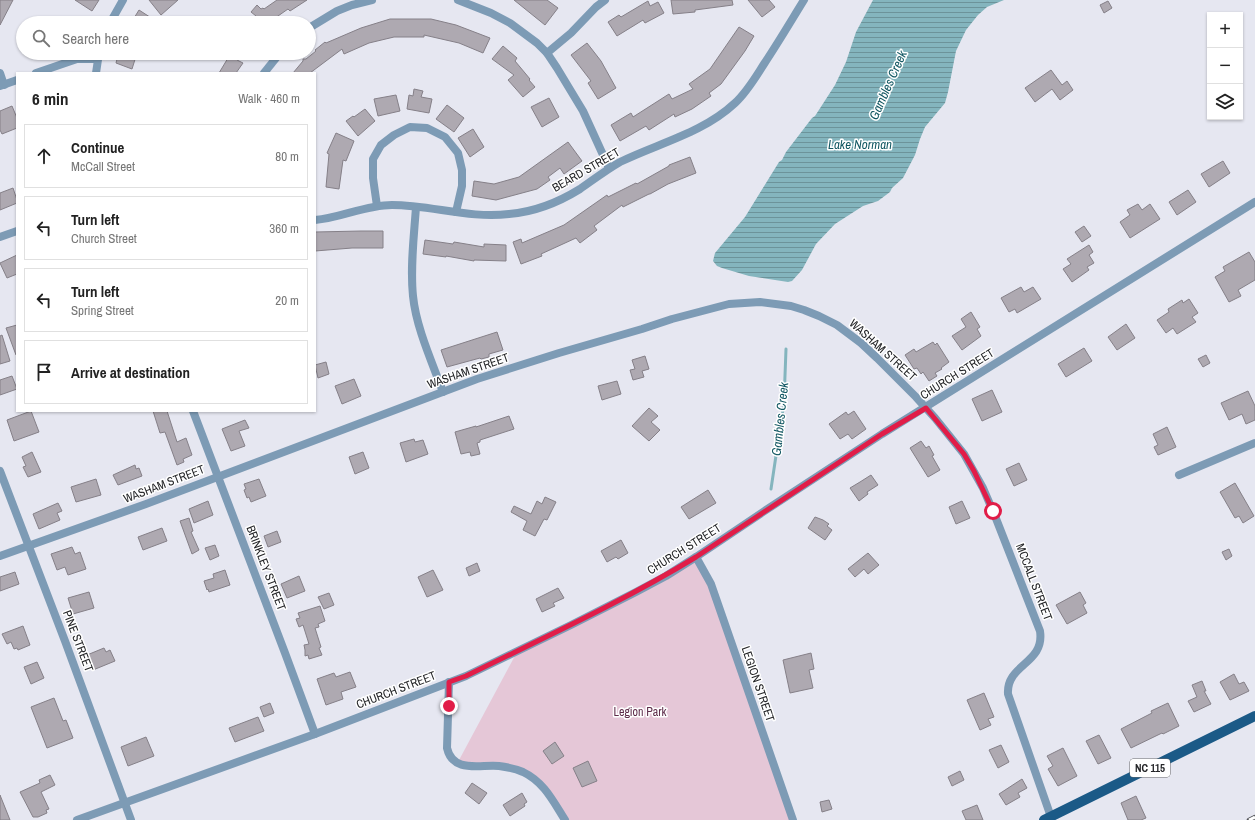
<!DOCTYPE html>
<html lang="en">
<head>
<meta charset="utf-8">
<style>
  body { margin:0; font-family:"Archivo Narrow",sans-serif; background:#f2f2f2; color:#222 }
  .controls { position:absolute; right:12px; top:12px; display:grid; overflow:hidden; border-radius:0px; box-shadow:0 1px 3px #0004 }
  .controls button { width:36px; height:36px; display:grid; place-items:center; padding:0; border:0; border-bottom:1px solid #e0e0e0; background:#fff; color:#222; font:20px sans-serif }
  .stop { position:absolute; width:12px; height:12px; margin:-9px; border:3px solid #e11d48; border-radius:50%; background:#fff }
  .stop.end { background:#e11d48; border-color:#fff; box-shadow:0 1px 4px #0008 }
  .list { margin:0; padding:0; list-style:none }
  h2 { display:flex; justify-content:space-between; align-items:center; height:52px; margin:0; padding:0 16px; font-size:17px }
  h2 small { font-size:13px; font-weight:400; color:#767676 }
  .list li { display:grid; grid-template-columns:26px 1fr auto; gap:12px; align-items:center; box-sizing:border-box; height:64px; margin:0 8px 8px; padding:0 8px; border:1px solid #e0e0e0; border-radius:0px }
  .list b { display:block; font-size:15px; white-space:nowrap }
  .list p { margin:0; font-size:13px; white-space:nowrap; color:#767676 }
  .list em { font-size:13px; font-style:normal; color:#767676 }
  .icon { flex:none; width:22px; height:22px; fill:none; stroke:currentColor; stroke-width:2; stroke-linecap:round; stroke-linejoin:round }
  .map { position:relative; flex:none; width:1255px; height:820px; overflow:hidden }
  .search { position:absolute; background:#fff; box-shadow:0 1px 3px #0004; left:16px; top:16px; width:300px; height:44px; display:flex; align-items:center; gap:10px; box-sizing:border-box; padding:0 14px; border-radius:22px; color:#767676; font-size:15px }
  .panel { position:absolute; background:#fff; box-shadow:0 1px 3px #0004; left:16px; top:72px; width:300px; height:340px; border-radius:0px }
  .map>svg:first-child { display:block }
  .green { fill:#e5c7d7 }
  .water { fill:url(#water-rules) }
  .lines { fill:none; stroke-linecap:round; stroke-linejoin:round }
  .stream { stroke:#84b5be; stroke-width:3 }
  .building { fill:#aea9b1; stroke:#858088 }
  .minor { stroke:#7d9bb5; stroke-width:8 }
  .primary { stroke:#1b5a87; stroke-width:10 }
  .rail-casing { stroke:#4f5055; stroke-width:4.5 }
  .rail { stroke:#fff; stroke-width:3; stroke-dasharray:9; stroke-linecap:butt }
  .route { stroke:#e11d48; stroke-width:5 }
  .labels { text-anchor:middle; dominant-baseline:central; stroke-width:3; stroke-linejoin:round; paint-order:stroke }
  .shield { fill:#fff; stroke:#666668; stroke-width:1 }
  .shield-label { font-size:11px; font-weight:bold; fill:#242528 }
  .street-label { font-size:12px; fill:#242528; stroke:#fff }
  .park-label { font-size:12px; fill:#5d2b49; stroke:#fff }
  .water-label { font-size:13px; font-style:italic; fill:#135863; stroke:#fff }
</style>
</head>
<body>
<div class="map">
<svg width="1255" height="820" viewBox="0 0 1255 820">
  <defs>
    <pattern id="water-rules" width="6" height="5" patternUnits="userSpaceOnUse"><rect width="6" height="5" fill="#84b5be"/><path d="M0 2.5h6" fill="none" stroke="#6c939a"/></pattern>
  </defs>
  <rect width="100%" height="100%" fill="#e6e7f1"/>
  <path class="green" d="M696 558 701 566 793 820H566L548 792 523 771 458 762 517 652Z"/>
  <path class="water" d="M873 0H1004L987 7 978 15 966 30 956 51 948 92 945 103 925 127 920 139 915 155 903 178 892 188 890 192 878 201 863 206 835 224 816 244 802 270 792 281 788 282 749 276 722 268 717 266 713 261 715 253 745 217 779 162 782 160 786 152 812 118 815 116 835 85 846 62 856 32Z"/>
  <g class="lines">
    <path class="stream" d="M771 489 784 402 786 349"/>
  </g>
  <g class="building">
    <path d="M0 0H13L0 25Z"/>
    <path d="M75 0H99L92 11Z"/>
    <path d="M149 0H178L161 15Z"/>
    <path d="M277 0H307L290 11 288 9 268 23H250L256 16 251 12 257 5 261 9 263 8 264 9Z"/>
    <path d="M514 0H547L558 8 545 25Z"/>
    <path d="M671 0H732L733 5 695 10V12L673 14Z"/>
    <path d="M748 0H769L775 7 762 17Z"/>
    <path d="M648 1 650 6 658 2 664 13 645 23 643 20 617 36 608 22 619 15 621 17Z"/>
    <path d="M1108 1 1112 8 1104 13 1100 5Z"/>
    <path d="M139 10 159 23H131Z"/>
    <path d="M390 19H431L456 25 490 38 483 53 459 43 424 35V37H394L369 43 344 54 342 49 310 73H293L303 61V59H306L316 51 315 50 325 42 326 43 361 28Z"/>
    <path d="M739 27 754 36 745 51 721 84 709 93 711 96 692 109 675 117 674 114 649 130 646 126 620 141 611 125 631 113 633 117 669 94 672 99 693 89 689 84 710 69Z"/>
    <path d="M587 43 601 61 616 88 598 99 588 83 591 81 571 55Z"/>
    <path d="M503 46 517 58 515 61 530 79 529 80 535 87 523 97 508 80 514 75 492 59Z"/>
    <path d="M123 53H137L132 69 116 63 118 55 122 56Z"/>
    <path d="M231 53H243L237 60 243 63 236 73H219Z"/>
    <path d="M1051 70 1062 85 1067 81 1073 90 1060 100 1052 89 1035 102 1025 88Z"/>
    <path d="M414 89 423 91 421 97 432 99 429 113 407 109 409 95 413 96Z"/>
    <path d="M396 95 400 111 378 116 374 99Z"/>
    <path d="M549 98 559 117 542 127 531 107Z"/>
    <path d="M447 105 464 118 454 132 436 119Z"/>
    <path d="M12 106 17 118V128L2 134 0 130V111Z"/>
    <path d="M365 109 375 121 358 136 346 121 353 116 354 117Z"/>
    <path d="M473 129 484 147 470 157 458 138Z"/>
    <path d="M336 133 354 141 346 161 343 160 339 189 326 187 329 154 327 153Z"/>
    <path d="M568 142 582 161 564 174 560 168 548 177 550 180 537 189 496 200 472 196 474 181 494 184 519 177Z"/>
    <path d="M690 157 696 173 668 184 650 194H649L623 207 622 205 594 226 597 230 580 243 576 238 541 254 542 256 521 264 513 242 521 239 522 243 564 225 607 195 608 197 636 183 637 184 669 166V165Z"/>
    <path d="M1223 161 1230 173 1209 187 1201 174Z"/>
    <path d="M13 188 17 200V203L0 210V193Z"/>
    <path d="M1188 190 1196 202 1177 215 1169 202Z"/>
    <path d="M1138 204 1142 210 1150 204 1160 219 1130 238 1120 222 1130 215 1127 210Z"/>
    <path d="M1084 226 1091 236 1082 242 1075 232Z"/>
    <path d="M361 231H383V248H352L315 251V232Z"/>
    <path d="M425 240 453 244 454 242 484 247V244L506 245V261L474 260V261L446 256V257L423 254Z"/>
    <path d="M1089 245 1093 252 1089 255 1094 263 1087 267 1089 270 1072 282 1063 269 1071 264 1067 259Z"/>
    <path d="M1249 252 1255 262V280L1238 290 1241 296 1229 302 1215 277 1225 271 1223 267Z"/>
    <path d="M17 255V274L7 278 0 263Z"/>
    <path d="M1021 287 1024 292 1033 287 1041 299 1017 313 1015 309 1009 312 1001 298Z"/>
    <path d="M1189 299 1198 313 1192 317 1196 322 1177 334 1173 328 1166 333 1157 320 1169 312 1168 309 1182 300 1183 303Z"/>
    <path d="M971 312 980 327 977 329 981 336 962 350 952 336 966 327 961 319Z"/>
    <path d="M1126 324 1135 338 1117 350 1108 337Z"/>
    <path d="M17 325V355H16L6 328Z"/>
    <path d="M497 332 503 350 489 354V357L481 359 480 358 447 367 441 350Z"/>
    <path d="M2 335 10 361 0 364V336Z"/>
    <path d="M933 342 935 345 937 343 949 362 941 368 942 369 935 373 937 376 929 381 923 372 921 374 917 368 914 369 905 355 914 349 916 352Z"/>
    <path d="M1084 348 1092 361 1066 377 1058 364Z"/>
    <path d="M1206 355 1210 363 1203 367 1198 359Z"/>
    <path d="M645 356 649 369 642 371 644 377 633 380 630 370 635 369 632 360Z"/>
    <path d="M326 362 329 374 318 378 315 365Z"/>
    <path d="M12 376 17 389 0 395V380Z"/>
    <path d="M354 379 361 396 342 404 335 386Z"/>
    <path d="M617 381 621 394 602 400 598 386Z"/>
    <path d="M992 390 1002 412 982 421 972 399Z"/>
    <path d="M1248 391 1255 406V420L1246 424 1242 414 1229 420 1221 403Z"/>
    <path d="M649 408 658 416 651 422 660 430 649 441 632 426Z"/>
    <path d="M31 411 39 432 14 441 7 420Z"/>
    <path d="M153 411H167L177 442 186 438 192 455 183 459 184 462 177 465 165 432 160 433Z"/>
    <path d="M854 411 866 429 852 439 848 434 840 439 829 424 846 412 848 415Z"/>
    <path d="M509 416 514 429 480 440V442L477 443 480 454 471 456 470 452 461 454 455 432 476 426V427Z"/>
    <path d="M245 420 249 428 239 431 245 446 231 451 222 429Z"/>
    <path d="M1167 427 1176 447 1158 455 1154 447 1158 445 1153 434Z"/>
    <path d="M414 439 415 442 423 440 428 454 406 462 400 443Z"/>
    <path d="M921 441 926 448 929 446 934 455 932 456 940 470 928 477 910 448Z"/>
    <path d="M32 452 41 472 28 477 23 467 26 466 22 457Z"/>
    <path d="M363 452 369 468 355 474 349 457Z"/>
    <path d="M1019 463 1027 480 1014 486 1006 469Z"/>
    <path d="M135 465 136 469 139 468 142 476 118 485 113 475Z"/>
    <path d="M871 475 878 485 867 492 868 494 859 501 850 488 860 482Z"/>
    <path d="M96 479 101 495 76 502 71 487Z"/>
    <path d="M259 479 266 496 251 502 249 497 247 498 244 490 246 489 244 484Z"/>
    <path d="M1235 483 1254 516 1243 523 1239 516 1235 518 1220 492Z"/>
    <path d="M708 490 716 503 689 519 681 507Z"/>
    <path d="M545 497 556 502 547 520 544 519 535 536 523 530 527 521 511 512 514 506 531 514 537 501 542 504Z"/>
    <path d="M208 501 213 515 194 523 189 509Z"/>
    <path d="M962 501 970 518 956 524 949 507Z"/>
    <path d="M58 503 62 511 57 513 60 520 39 529 33 514Z"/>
    <path d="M815 517 823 520 829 524 827 526 832 530 825 540 808 528Z"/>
    <path d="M189 518 193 531 191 532 199 550 192 554 180 521Z"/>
    <path d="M162 528 167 541 143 550 138 537Z"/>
    <path d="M277 531 281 542 268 547 264 536Z"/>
    <path d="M621 540 628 553 618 559 616 557 607 562 601 551Z"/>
    <path d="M215 545 219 556 210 560 205 548Z"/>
    <path d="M72 547 75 554 80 552 86 569 68 575 65 567 57 570 51 554Z"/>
    <path d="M1229 549 1232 556 1226 560 1222 552Z"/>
    <path d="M868 553 879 565 868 574 864 569 855 577 848 569Z"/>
    <path d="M477 563 480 571 469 576 466 568Z"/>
    <path d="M225 570 230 585 209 592 208 589 207 590 204 581 214 578 213 574Z"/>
    <path d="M433 570 443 590 427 597 418 577Z"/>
    <path d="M15 572 19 584 0 591V577Z"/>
    <path d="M299 576 305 591 287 598 281 584Z"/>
    <path d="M558 588 564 598 553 603 555 606 542 612 536 599Z"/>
    <path d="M89 592 94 608 73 614 68 598Z"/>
    <path d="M1080 592 1086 603 1083 605 1087 613 1067 624 1056 605Z"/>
    <path d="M329 593 334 605 324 609 318 597Z"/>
    <path d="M320 606 325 621 318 624 319 627 315 628 321 647 319 648 322 655 309 659 308 655 305 656V650L304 645 309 644 303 625 299 627 296 619 300 618 298 613Z"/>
    <path d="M23 626 30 645 18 650 17 648 14 649 11 642 7 644 2 634Z"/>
    <path d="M104 648 106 652 110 650 115 661 93 670 87 655Z"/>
    <path d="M811 653 814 669 809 670 813 688 790 693 783 660Z"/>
    <path d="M37 662 44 678 31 684 24 667Z"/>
    <path d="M350 672 356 687 341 692 343 699 326 705 317 679 334 673 336 677Z"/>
    <path d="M1234 674 1239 684 1244 682 1249 691 1230 700 1220 682Z"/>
    <path d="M1202 681 1206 691H1204L1211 704 1194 712 1188 701 1197 697 1192 685Z"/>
    <path d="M984 693 994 717 988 719 991 725 980 730 967 700Z"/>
    <path d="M54 698 63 721 66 720 73 738 47 748 31 707Z"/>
    <path d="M270 703 274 713 264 717 260 707Z"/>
    <path d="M1168 703 1179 726 1163 734 1162 733 1131 748 1121 729 1152 713 1151 711Z"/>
    <path d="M258 717 264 731 235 742 229 728Z"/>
    <path d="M1099 735 1111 758 1098 764 1086 741Z"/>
    <path d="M146 737 154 756 128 766 121 747Z"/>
    <path d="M555 742 564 756 552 764 543 751Z"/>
    <path d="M1001 745 1009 762 998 768 989 750Z"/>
    <path d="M1063 748 1077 776 1058 786 1048 769 1053 766 1047 756Z"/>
    <path d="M588 761 597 781 582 787 573 768Z"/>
    <path d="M960 771 964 780 952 786 948 777Z"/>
    <path d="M50 775 55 785 41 792 49 809 46 810 47 813 38 817H33L20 792 40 783 39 780Z"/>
    <path d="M1022 779 1027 788 1018 793 1020 797 1006 805 999 794Z"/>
    <path d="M472 783 487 793 479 804 465 793Z"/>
    <path d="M522 793 527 802 524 804 525 806 510 816 503 805Z"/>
    <path d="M0 795 10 820H0Z"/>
    <path d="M1136 796 1146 818 1141 820H1128L1121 803Z"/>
    <path d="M829 800 832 809 822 812 820 802Z"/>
    <path d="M977 805 983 820H966L962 811Z"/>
  </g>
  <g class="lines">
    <g class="minor">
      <path d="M458 0 491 13 510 23 537 43 547 53 557 68 583 111 609 168"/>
      <path d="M110 23 123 0"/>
      <path d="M309 28 337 11 352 5 372 0"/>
      <path d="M547 53 571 33 596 7 605 0"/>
      <path d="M0 73 4 85"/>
      <path d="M36 73 77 59H97"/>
      <path d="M96 73 99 53"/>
      <path d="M264 73 280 53"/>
      <path d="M0 86 17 80"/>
      <path d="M377 206 373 178V159L381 145 394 135 410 127 427 128 445 137 458 153 462 170V186L456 212"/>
      <path d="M416 207C414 236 410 267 413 296 416 327 432 362 443 392"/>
      <path d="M315 220C341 218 365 205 392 205 431 205 470 219 509 214 534 212 559 202 580 189 593 180 606 170 620 162 659 143 703 133 735 103 747 92 755 78 764 64 778 43 791 21 804 0"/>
      <path d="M0 237 17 231"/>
      <path d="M193 411 285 653 315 734"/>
      <path d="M0 471 65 641 131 820"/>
      <path d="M1179 475 1255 443"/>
      <path d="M0 556 146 504 477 379 559 353 642 329 672 319 729 304 760 302 791 306 804 310 819 316 837 325 861 343 877 358 916 397 935 418 964 454 983 488 995 516 1040 631C1045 664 1006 664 1008 694L1051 817"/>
      <path d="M696 557 711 584 793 820"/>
      <path d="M449 682 447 748C453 774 481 764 499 766 507 767 516 769 523 772 544 782 553 801 565 820"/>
      <path d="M77 820 315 734 466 676 571 625 636 592 666 576 696 557 763 512 882 434 1255 202"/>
    </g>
    <path class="primary" d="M1044 820 1255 716"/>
    <g class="rail-casing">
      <path id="rail" d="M1249 820 1255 817"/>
    </g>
    <use href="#rail" class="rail"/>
  </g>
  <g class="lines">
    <path class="route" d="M449 706V682L466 676C543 638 622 602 696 557L882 434 926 408 964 454 974 471 993 511"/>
  </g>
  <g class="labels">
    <rect class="shield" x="1130" y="759" width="40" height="18" rx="3"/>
    <g class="shield-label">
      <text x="1150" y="768">NC 115</text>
    </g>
    <g class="street-label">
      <text transform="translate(586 170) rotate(-30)">BEARD STREET</text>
      <text transform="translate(883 350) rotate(42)">WASHAM STREET</text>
      <text transform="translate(468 371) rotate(-19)">WASHAM STREET</text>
      <text transform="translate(957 374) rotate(-32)">CHURCH STREET</text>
      <text transform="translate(164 484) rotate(-21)">WASHAM STREET</text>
      <text transform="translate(684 549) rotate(-32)">CHURCH STREET</text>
      <text transform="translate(266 568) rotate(69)">BRINKLEY STREET</text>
      <text transform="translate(1034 582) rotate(69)">MCCALL STREET</text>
      <text transform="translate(78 641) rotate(69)">PINE STREET</text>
      <text transform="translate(758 684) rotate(71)">LEGION STREET</text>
      <text transform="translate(396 690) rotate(-21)">CHURCH STREET</text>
    </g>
    <g class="park-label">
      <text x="640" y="712">Legion Park</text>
    </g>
    <g class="water-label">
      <text transform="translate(888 85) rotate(-66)">Gambles Creek</text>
      <text x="860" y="144">Lake Norman</text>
      <text transform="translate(780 419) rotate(-84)">Gambles Creek</text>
    </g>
  </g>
</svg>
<div class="controls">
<button>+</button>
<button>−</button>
<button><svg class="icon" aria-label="layers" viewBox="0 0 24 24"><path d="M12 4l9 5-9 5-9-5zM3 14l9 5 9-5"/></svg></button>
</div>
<div class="stop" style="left:993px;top:511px"></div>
<div class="stop end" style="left:449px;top:706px"></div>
<div class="search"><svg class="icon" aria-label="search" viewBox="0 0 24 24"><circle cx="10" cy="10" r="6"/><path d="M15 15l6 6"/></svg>Search here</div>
<section class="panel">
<h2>6 min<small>Walk · 460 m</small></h2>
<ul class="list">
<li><svg class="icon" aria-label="ahead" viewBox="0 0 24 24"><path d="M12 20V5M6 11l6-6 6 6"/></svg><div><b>Continue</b><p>McCall Street</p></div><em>80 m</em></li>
<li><svg class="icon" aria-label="left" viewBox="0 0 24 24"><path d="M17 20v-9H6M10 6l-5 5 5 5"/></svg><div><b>Turn left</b><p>Church Street</p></div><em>360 m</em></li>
<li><svg class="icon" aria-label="left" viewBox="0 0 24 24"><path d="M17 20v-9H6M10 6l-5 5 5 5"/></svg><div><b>Turn left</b><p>Spring Street</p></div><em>20 m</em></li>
<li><svg class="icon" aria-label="arrive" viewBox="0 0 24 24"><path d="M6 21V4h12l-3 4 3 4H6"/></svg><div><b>Arrive at destination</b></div></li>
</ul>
</section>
</div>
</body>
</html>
